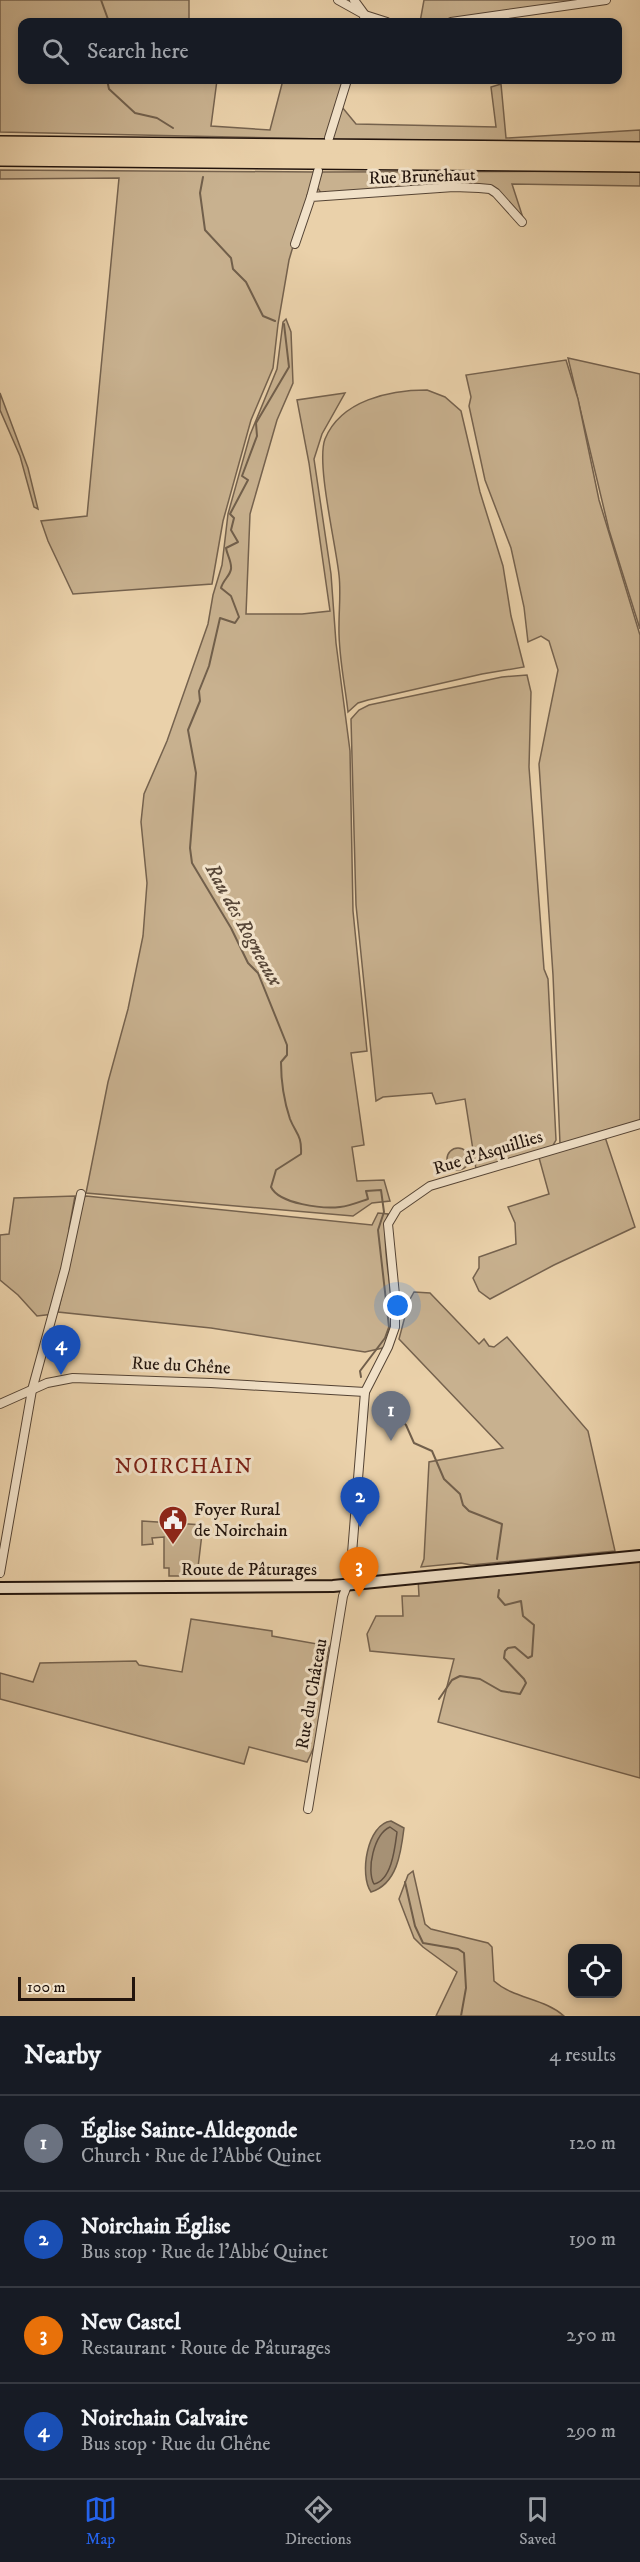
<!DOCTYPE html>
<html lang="en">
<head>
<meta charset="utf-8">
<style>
  body { margin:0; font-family:"IM FELL DW Pica",serif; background:#242831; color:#f1f3f6 }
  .controls { position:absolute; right:18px; bottom:18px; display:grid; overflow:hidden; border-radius:12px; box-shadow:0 3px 9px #0003 }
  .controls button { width:54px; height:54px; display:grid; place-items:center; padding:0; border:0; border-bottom:2px solid #363941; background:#171b24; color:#f1f3f6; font:30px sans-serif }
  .scale { position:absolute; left:18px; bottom:15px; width:117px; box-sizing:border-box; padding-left:6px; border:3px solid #22140d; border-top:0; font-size:16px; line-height:21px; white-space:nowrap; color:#22140d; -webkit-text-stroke:4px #f1e1c8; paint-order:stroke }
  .you { position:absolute; left:398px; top:1306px; width:21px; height:21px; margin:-15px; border:4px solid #fff; border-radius:50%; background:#1a73e8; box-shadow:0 0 0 9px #1a73e833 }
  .badge { display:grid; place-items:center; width:39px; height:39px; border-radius:50%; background:#2563eb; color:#fff; font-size:20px; font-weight:700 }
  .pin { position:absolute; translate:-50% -50px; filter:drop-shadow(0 2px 3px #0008) }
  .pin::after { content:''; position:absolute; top:32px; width:21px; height:18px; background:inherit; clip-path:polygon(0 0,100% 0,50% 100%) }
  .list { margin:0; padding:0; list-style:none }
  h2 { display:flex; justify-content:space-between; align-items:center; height:78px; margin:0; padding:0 24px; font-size:26px }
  h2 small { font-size:20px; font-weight:400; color:#9ea1a6 }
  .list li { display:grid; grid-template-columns:39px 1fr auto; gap:18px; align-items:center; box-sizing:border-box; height:96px; padding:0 24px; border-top:2px solid #363941 }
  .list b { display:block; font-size:22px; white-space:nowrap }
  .list p { margin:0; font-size:20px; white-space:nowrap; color:#9ea1a6 }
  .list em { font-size:20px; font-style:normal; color:#9ea1a6 }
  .icon { flex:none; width:33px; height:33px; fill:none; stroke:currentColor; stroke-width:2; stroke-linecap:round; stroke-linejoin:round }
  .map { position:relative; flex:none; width:640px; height:2016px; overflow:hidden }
  .search { position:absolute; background:#171b24; box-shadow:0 3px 9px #0003; left:18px; right:18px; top:18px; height:66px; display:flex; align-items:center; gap:15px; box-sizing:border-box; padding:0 21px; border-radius:12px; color:#9ea1a6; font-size:22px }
  .sheet { height:462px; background:#171b24 }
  nav { display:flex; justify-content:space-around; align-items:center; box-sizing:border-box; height:84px; border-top:2px solid #363941; background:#171b24; font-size:16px; color:#9ea1a6 }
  nav a { display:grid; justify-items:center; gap:3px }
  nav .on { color:#2563eb }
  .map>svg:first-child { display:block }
  .green { fill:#c8b18f; stroke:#75624e; stroke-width:1.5 }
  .water { fill:#a69175; stroke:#715f4b; stroke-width:1.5 }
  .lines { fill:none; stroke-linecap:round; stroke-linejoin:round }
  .shore { stroke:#645241; stroke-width:1.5 }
  .stream { stroke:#715f4b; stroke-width:2 }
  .street-casing { stroke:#544334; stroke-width:10 }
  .secondary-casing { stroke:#22140d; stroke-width:14 }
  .highway-casing { stroke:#22140d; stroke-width:18 }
  .street { stroke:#f1e1c8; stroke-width:8 }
  .secondary { stroke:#f1e1c8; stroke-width:10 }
  .highway { stroke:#ead1aa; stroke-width:15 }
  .labels { text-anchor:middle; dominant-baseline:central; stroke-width:6; stroke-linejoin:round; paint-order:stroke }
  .street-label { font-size:18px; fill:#22140d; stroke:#f1e1c8 }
  .poi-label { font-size:18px; fill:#22140d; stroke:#f1e1c8; text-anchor:start }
  .water-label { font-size:20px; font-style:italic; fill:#574637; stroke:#f1e1c8 }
  .quarter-label { font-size:21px; letter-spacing:1.5px; fill:#7a1f14; stroke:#f1e1c8 }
</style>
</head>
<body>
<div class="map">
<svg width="640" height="2016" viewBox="0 0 640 2016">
  <rect width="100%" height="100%" fill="#ead1aa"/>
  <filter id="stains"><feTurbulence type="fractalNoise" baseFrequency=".00333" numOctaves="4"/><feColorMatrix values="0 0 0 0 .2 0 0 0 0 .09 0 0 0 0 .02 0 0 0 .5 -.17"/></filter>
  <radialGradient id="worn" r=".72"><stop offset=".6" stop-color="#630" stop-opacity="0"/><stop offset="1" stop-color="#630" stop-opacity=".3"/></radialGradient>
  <g class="green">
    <path d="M0 0H189V19L216 22H22V80H217L211 126 270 130 283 80H333L343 84 325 139 0 132Z"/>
    <path d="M424 0H606L451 22H420Z"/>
    <path d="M501 84 506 138 640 130V142L332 139 342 107 356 124 496 127 491 87Z"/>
    <path d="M0 170 315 172 289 260 278 324 273 368 251 420 223 521 212 584 73 594 48 541 41 521 87 516 119 178 0 179Z"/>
    <path d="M640 171V186L512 184 524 221 502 195 487 186 460 183 321 193 317 187 322 172Z"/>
    <path d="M286 319 291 332 293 383 277 420 250 514 246 614H302L330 611 309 463 297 400 345 393 322 434 314 459 331 574 336 643 350 751 353 911 367 1051 351 1053 364 1145 352 1147 357 1181 384 1180 390 1201 372 1203 353 1216 86 1193 108 1082 128 1009 143 936 147 883 141 822 144 794 167 741 208 624 213 595 222 565 228 514 250 435 277 369 283 322Z"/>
    <path d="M568 358 640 374V629L609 530Z"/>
    <path d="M566 360 578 399 599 500 640 635V1122L560 1144 553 975 539 764 558 670 549 641 541 636 528 642 524 607 511 548 485 480 469 406 471 397 466 375Z"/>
    <path d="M427 390 445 397 461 411 480 492 503 566 511 616 524 667 482 674 368 700 358 703 348 712C345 684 338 654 339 625 339 608 341 592 339 575 336 545 316 463 325 439 341 400 390 390 427 390Z"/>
    <path d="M0 393 28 468 38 509 34 507 20 456 0 410Z"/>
    <path d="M527 675 531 692 529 767 544 969 548 979 556 1140 552 1147 476 1169 465 1099 436 1104 432 1093 383 1097 376 1101 356 905 351 719 359 710 369 705 502 677Z"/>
    <path d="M604 1134 635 1227 554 1265 490 1299 479 1291 473 1278 479 1268V1257L516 1244 515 1223 508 1207 549 1194 538 1154Z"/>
    <circle cx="458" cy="1159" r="11"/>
    <path d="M75 1196 69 1229H73L54 1314 37 1316 18 1295 0 1280V1235L9 1234 14 1198Z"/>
    <path d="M86 1196 372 1225 378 1213 388 1214C378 1257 401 1301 387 1347L365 1352 211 1328 58 1312 84 1197Z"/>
    <path d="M414 1292 430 1293 479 1344 484 1339 489 1346 494 1347 507 1337 588 1431 615 1551 471 1565 461 1563 421 1567 424 1559 429 1462 503 1448 399 1339 409 1301Z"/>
    <path d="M142 1521 203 1525 197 1576H169V1568H164V1537L152 1538 153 1544 142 1545Z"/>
    <path d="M640 1556V1778L438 1722 454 1659 370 1651 367 1634 376 1616H403L402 1596H419L418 1578Z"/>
    <path d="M191 1619 272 1631V1636L329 1646 315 1745 307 1762 249 1747 244 1764 0 1699V1673L33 1682 40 1663 136 1661 139 1665 182 1672Z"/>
    <path d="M413 1871 425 1924 431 1929 488 1943 492 1947 494 1981C514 1999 544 1998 564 2016H436L457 1972 423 1947 414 1938 399 1899 408 1875Z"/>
  </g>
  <path class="water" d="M391 1821 404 1828C401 1853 397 1884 371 1892 359 1875 367 1824 391 1821Z"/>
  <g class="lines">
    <path class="shore" d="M390 1827 397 1832C395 1847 392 1880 374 1884 366 1870 374 1834 390 1827Z"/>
    <g class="stream">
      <path d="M101 0 109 22"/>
      <path d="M107 80 109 89 135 113 157 118 173 128"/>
      <path d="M203 177 200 193 205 230 231 258 233 269 246 282 263 316 275 321"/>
      <path d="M284 324 289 367 256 423 257 436 242 476 248 480 230 514 234 518 231 530 238 542 226 548C227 555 232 562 231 569 230 576 223 580 221 588L231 596 239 617 235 623 220 618 209 666 199 691 200 701 188 730 196 773 190 848 192 863 231 928 248 963 258 973 287 1045V1055L281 1062C281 1081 284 1101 290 1119 296 1134 302 1135 301 1154L276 1170 271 1187C279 1204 323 1209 340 1207 350 1206 359 1202 368 1199L366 1191 381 1190 384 1212 378 1230 389 1327 385 1338 360 1371 361 1377"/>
      <path d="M378 1399 406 1425 414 1443 432 1451 444 1479 460 1494 463 1505 469 1511 502 1524 497 1559"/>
      <path d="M439 1699 452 1680 460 1676 480 1679 501 1691 520 1694 526 1683 524 1679 504 1658 505 1651 508 1648 515 1647 528 1658 532 1656 534 1625 523 1616 521 1601 505 1605 498 1597 499 1590"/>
      <path d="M405 1882 415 1926 423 1943 458 1949 464 1953 466 1988 461 2016"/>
    </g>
    <g class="street-casing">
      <g id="street">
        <path d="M338 0 365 15 387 22"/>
        <path d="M354 0 365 15 363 22"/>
        <path d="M451 22 606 0"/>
        <path d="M329 138 347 80"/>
        <path d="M311 197 318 171"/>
        <path d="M295 244 311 197 454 187 479 188 490 189 496 193 522 222"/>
        <path d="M0 1404 47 1383 73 1378 211 1383 365 1392"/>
        <path d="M0 1573 32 1390 65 1269 81 1194"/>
        <path d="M308 1809 343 1596 350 1578 365 1392 388 1347 395 1327V1295L388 1224 397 1209 430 1186 640 1124"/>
      </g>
    </g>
    <g class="secondary-casing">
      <path id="secondary" d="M0 1588 333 1586 640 1556"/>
    </g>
    <g class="highway-casing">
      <g id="highway">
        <path d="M0 144 640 150"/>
        <path d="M0 158 640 164"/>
      </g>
    </g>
    <use href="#street" class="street"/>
    <use href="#secondary" class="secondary"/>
    <use href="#highway" class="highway"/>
  </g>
  <defs>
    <g id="civic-pin" transform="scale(1.5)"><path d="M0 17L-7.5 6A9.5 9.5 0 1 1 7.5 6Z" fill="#8f2418" stroke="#f1e1c8"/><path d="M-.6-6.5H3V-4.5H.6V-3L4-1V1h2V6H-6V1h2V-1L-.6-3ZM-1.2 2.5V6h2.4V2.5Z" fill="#fff"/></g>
  </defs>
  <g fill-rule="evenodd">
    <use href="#civic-pin" x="173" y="1520"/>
  </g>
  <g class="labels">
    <g class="street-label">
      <text transform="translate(422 177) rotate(-2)">Rue Brunehaut</text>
      <text transform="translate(488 1153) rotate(-17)">Rue d'Asquillies</text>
      <text transform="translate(181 1366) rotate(3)">Rue du Chêne</text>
      <text x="249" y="1570">Route de Pâturages</text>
      <text transform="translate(312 1694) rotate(-80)">Rue du Château</text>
    </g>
    <g class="poi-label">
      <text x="194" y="1510">Foyer Rural<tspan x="194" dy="21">de Noirchain</tspan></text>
    </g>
    <g class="water-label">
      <text transform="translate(243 925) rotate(61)">Rau des Rogneaux</text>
    </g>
    <g class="quarter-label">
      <text x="184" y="1467">NOIRCHAIN</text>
    </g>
  </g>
  <rect width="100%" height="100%" filter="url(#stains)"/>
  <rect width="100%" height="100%" fill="url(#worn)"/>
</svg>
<div class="controls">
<button><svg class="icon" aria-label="locate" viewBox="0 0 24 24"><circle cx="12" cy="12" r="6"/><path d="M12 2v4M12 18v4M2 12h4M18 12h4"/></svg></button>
</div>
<div class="scale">100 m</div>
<div class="you"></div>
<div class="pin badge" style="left:391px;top:1441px;background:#6b7280">1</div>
<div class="pin badge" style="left:360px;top:1527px;background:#1a4fb4">2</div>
<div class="pin badge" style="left:359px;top:1597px;background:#e8710a">3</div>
<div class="pin badge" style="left:61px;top:1375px;background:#1a4fb4">4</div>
<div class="search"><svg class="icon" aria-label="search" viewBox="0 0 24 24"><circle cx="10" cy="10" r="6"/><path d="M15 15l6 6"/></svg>Search here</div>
</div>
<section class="sheet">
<h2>Nearby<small>4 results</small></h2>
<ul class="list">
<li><span class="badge" style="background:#6b7280">1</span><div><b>Église Sainte-Aldegonde</b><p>Church · Rue de l'Abbé Quinet</p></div><em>120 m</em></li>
<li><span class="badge" style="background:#1a4fb4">2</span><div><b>Noirchain Église</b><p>Bus stop · Rue de l'Abbé Quinet</p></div><em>190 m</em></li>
<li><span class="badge" style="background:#e8710a">3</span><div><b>New Castel</b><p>Restaurant · Route de Pâturages</p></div><em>250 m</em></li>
<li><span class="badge" style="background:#1a4fb4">4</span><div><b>Noirchain Calvaire</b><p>Bus stop · Rue du Chêne</p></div><em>290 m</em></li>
</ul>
</section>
<nav>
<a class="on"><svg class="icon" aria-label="map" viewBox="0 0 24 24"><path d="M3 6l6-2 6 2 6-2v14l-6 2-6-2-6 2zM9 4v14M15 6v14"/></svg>Map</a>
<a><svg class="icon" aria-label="directions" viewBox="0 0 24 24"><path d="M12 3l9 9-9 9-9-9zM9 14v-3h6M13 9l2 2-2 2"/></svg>Directions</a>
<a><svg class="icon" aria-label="saved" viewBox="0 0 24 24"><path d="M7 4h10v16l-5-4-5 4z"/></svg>Saved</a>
</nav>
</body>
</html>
